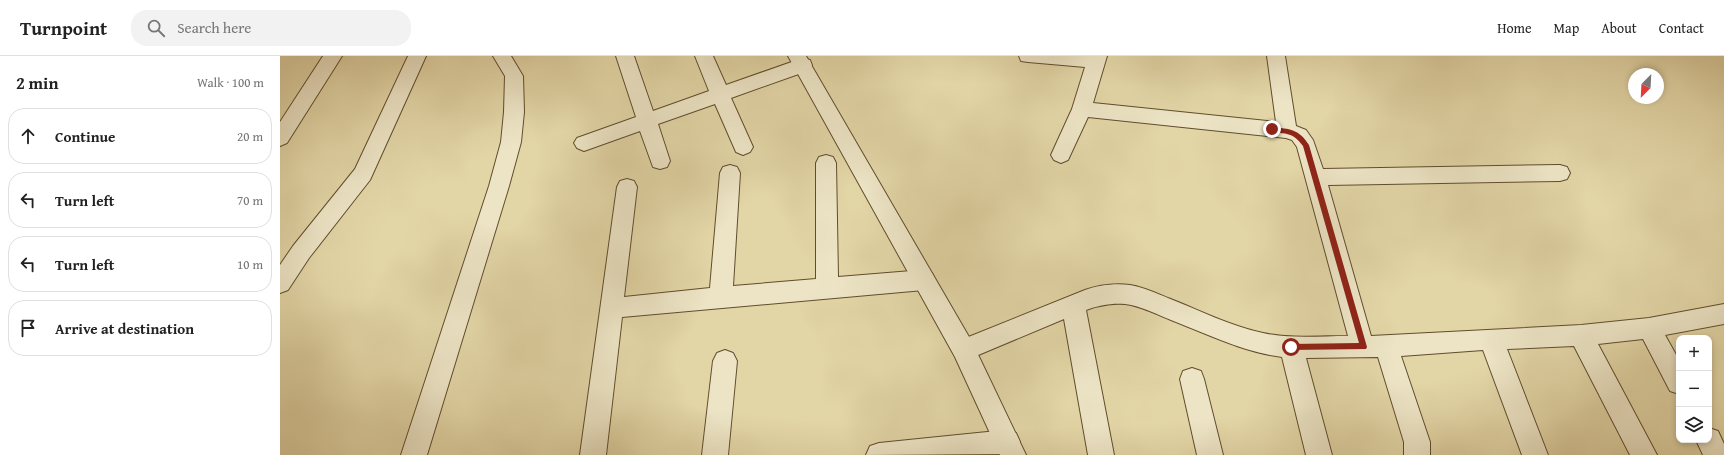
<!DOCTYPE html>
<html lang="en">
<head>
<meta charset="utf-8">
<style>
  body { margin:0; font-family:"Gentium Book Plus",serif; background:#f2f2f2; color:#222 }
  .controls { position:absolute; right:12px; bottom:12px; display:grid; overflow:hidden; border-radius:8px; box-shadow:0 2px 6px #0003 }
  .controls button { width:36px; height:36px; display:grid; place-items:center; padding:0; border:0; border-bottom:1px solid #e0e0e0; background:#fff; color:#222; font:20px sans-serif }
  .compass { position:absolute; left:1348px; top:12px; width:36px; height:36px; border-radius:50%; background:#fff; box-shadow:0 2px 6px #0003; rotate:204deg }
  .stop { position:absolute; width:12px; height:12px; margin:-9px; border:3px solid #8f2418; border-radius:50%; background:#fff }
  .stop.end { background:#8f2418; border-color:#fff; box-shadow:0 1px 4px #0008 }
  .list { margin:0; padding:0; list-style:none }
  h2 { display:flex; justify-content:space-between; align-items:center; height:52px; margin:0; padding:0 16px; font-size:17px }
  h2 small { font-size:13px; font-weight:400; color:#767676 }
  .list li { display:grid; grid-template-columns:26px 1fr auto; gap:12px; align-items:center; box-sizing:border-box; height:56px; margin:0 8px 8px; padding:0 8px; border:1px solid #e0e0e0; border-radius:16px }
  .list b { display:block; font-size:15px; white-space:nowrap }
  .list em { font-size:13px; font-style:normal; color:#767676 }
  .icon { flex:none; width:22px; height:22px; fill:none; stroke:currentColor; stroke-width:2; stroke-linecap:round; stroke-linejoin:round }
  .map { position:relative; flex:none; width:1444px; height:399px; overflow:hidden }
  header { display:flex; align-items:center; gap:24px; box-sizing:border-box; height:56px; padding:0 20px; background:#fff; border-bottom:1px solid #e0e0e0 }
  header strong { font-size:19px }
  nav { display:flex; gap:22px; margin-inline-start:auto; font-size:14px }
  .search { width:280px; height:36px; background:#f2f2f2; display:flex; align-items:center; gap:10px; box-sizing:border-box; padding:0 14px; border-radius:16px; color:#767676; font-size:15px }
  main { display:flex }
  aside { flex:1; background:#fff }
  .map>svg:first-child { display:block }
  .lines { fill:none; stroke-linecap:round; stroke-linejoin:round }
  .minor-casing { stroke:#604d2c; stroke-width:2 }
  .tertiary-casing { stroke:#604d2c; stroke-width:2 }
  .minor { fill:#ece4c5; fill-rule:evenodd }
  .tertiary { fill:#ece4c5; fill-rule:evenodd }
  .route { fill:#8f2418 }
</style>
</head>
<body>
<header>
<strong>Turnpoint</strong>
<div class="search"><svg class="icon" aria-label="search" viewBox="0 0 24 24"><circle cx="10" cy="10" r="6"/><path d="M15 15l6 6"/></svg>Search here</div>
<nav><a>Home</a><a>Map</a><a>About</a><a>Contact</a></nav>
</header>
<main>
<aside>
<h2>2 min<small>Walk · 100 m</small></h2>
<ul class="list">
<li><svg class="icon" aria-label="ahead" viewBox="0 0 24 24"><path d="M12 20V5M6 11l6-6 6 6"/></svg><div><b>Continue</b></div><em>20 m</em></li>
<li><svg class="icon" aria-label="left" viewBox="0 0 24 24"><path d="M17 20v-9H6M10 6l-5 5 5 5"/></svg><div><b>Turn left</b></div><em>70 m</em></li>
<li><svg class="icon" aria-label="left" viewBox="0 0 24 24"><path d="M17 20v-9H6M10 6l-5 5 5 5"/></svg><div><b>Turn left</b></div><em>10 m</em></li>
<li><svg class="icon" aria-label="arrive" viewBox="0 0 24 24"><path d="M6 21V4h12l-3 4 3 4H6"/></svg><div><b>Arrive at destination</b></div></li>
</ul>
</aside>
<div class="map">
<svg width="1444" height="399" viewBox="0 0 1444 399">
  <rect width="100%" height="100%" fill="#e2d5a6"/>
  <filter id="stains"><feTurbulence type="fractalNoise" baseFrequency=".005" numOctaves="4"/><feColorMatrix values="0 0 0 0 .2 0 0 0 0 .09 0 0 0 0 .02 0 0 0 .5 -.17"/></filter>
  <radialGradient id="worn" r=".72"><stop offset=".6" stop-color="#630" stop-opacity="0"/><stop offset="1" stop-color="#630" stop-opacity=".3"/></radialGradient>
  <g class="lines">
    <g class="minor-casing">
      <g id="minor">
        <path d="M43 0H62L7 87 0 90V66Z"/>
        <path d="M128 0H146L90 124 29 202 8 234 0 237V209L13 190 75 113Z"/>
        <path d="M213 0H231L243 20 244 56 241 86 229 130 147 399H121L209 130 221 86 224 56 225 20Z"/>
        <path d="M336 0H354L373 55 429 35 415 0H433L446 29 523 2 530 4 532 9 530 14 451 42 473 91 470 96 463 99 456 96 435 48 378 68 390 105 387 111 380 113 373 111 360 75 304 95 297 92 294 87 297 82 356 61Z"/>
        <path d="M739 0H827L813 47 996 66 987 0H1005L1016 70 1026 74 1033 84 1043 113 1280 109 1287 111 1290 117 1287 123 1280 125 1048 129 1091 280 1301 269 1369 262 1444 248V268L1385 279 1399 304V338L1390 335 1363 283 1318 288 1377 399H1350L1294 290 1227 293 1268 399H1242L1203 294 1121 300 1150 386V399H1124V386L1098 301 1026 302 1052 399H1026L1002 301C963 296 927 278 891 264 878 259 865 252 851 249 837 246 819 249 806 254L834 399H808L784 263 684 305 676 302 672 294 676 286 805 234C818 229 836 227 850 229 863 231 876 237 888 242 919 254 950 270 983 277 1010 283 1040 280 1068 280L1017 91 1012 84 1006 82 808 61 788 104 781 107 774 104 771 99 792 53 805 11 748 6 741 5Z"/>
        <path d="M546 99 553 101 556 107 558 221 644 214 652 217 655 224 652 231 644 234 342 261 326 399H300L337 131 340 125 347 123 354 125 357 131 344 241 430 232 440 117 443 111 450 109 457 111 460 117 453 230 536 223V107L539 101Z"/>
        <path d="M445 294 453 297 457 305 448 399H422L433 305 437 297Z"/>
        <path d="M912 312 921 315 924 323 943 399H917L900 323 903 315Z"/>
        <path d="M1429 372 1438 375 1444 388V399H1423L1416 384H1429Z"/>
        <path d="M727 374 736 377 740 386 736 395 727 398 586 399 590 390 599 387Z"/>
      </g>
    </g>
    <g class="tertiary-casing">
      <path id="tertiary" d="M508 0H526L692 286 746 399H720L675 301Z"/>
    </g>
    <use href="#minor" class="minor"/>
    <use href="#tertiary" class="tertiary"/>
  </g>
  <path class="route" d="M992 71C1010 73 1019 73 1029 89L1087 291 1086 293 1011 294 1008 291 1011 288 1079 287 1023 90C1012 75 1007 79 990 75L989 73Z"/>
  <rect width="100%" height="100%" filter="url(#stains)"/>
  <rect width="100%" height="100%" fill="url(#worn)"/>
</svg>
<div class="controls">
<button>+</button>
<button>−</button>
<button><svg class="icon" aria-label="layers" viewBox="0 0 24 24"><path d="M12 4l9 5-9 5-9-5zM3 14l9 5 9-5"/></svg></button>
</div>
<svg class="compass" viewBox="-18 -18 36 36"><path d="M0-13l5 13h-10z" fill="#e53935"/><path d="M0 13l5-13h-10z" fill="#767676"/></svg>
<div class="stop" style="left:1011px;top:291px"></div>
<div class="stop end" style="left:992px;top:73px"></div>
</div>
</main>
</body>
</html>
